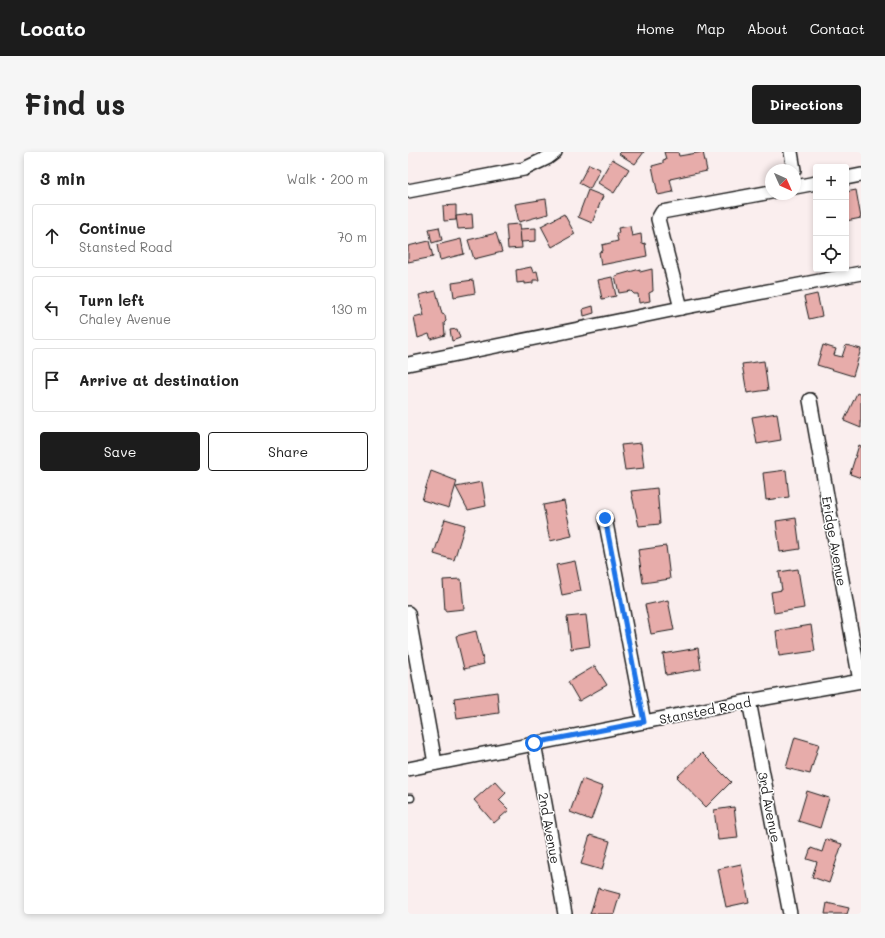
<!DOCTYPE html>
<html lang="en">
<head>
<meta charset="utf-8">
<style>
  body { margin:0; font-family:Mali,sans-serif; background:#f6f6f6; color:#222 }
  .controls { position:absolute; right:12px; top:12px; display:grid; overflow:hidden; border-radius:4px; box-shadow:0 2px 6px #0003 }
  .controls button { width:36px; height:36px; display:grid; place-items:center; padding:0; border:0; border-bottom:1px solid #e0e0e0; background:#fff; color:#222; font:20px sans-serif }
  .compass { position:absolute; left:357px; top:12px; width:36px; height:36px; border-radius:50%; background:#fff; box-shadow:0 2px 6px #0003; rotate:135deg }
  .stop { position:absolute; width:12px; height:12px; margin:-9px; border:3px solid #1a73e8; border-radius:50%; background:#fff }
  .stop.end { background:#1a73e8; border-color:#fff; box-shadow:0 1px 4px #0008 }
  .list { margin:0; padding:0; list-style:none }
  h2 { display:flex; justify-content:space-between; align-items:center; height:52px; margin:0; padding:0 16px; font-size:17px }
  h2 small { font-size:13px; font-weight:400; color:#767676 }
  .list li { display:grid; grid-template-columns:26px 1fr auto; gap:12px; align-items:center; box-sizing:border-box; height:64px; margin:0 8px 8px; padding:0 8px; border:1px solid #e0e0e0; border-radius:4px }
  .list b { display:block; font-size:15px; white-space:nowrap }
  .list p { margin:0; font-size:13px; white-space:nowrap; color:#767676 }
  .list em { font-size:13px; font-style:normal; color:#767676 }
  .actions { display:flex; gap:8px; padding:12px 16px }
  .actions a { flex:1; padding:9px 0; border:1px solid #1c1c1c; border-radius:4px; text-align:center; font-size:14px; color:#1c1c1c }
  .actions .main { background:#1c1c1c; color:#fff }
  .icon { flex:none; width:22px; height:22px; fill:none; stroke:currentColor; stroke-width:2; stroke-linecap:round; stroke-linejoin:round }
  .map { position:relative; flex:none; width:453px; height:762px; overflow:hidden; border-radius:4px }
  header { display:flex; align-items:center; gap:24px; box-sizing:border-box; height:56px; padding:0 20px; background:#1c1c1c; color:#fff }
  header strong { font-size:19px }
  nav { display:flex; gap:22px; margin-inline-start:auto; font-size:14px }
  .intro { display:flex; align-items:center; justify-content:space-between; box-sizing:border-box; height:96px; padding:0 24px }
  h1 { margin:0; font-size:28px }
  .button { padding:10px 18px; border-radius:4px; background:#1c1c1c; color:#fff; font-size:14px; font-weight:700 }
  main { display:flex; gap:24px; padding:0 24px }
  aside { flex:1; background:#fff; border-radius:4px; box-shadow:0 2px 6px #0003 }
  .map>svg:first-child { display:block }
  .building { fill:#e7acaa; stroke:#1c1c1c }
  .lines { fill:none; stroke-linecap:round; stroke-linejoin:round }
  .lane-casing { stroke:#1c1c1c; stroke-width:9 }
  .street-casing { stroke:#1c1c1c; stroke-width:16 }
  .lane { stroke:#fff; stroke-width:6 }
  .street { stroke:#fff; stroke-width:13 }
  .route { stroke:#1a73e8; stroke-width:5 }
  .labels { text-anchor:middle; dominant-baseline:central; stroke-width:3; stroke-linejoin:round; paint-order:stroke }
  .street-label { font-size:13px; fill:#1c1c1c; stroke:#fff }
</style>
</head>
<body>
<header>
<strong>Locato</strong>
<nav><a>Home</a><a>Map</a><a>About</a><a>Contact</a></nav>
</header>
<div class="intro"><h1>Find us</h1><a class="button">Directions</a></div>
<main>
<aside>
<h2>3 min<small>Walk · 200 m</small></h2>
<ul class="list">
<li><svg class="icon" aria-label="ahead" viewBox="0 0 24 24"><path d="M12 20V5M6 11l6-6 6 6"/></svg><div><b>Continue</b><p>Stansted Road</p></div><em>70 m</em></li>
<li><svg class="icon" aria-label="left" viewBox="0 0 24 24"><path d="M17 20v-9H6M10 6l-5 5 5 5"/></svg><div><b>Turn left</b><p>Chaley Avenue</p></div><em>130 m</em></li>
<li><svg class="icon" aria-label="arrive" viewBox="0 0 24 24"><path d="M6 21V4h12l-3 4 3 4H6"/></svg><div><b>Arrive at destination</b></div></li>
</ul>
<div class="actions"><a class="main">Save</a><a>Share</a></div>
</aside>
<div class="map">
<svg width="453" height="762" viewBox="0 0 453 762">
  <rect width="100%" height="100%" fill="#faeeee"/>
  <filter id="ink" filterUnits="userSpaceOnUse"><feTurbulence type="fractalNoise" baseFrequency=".025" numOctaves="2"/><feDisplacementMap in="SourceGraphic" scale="8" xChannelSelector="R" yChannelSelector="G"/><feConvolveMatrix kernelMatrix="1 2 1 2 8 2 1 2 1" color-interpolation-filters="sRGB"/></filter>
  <g filter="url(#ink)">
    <g class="building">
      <path d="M213 0H236L227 12 211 2Z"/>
      <path d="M256 0H270L271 4 295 0 299 19 262 27 265 40 250 43 244 14 255 11V8L258 7Z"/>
      <path d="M204 7 221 17 206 41 190 31Z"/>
      <path d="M181 12 192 17 182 37 171 31Z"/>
      <path d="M180 38 195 44 184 71 170 65Z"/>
      <path d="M448 38 453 66 438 69V40Z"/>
      <path d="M138 47 140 62 111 70 107 52Z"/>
      <path d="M48 53V68L36 69 35 54Z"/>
      <path d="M64 62 65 76 50 77 48 64Z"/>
      <path d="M156 62 167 82 144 95 133 74Z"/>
      <path d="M112 72 114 96 100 97 98 73Z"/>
      <path d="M222 74 224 84 233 82 234 92 237 91 239 104 193 113 191 100 195 99 194 93 210 89 208 81H211L210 76Z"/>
      <path d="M31 75 34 88 24 91 21 77Z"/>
      <path d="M128 76V89L113 90 112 77Z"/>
      <path d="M88 81 94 100 66 107 60 88Z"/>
      <path d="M53 87 56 102 32 108 29 93Z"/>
      <path d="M21 89 25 105 0 110V94Z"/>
      <path d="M123 115 125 120 129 119 131 128H125V131L117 132V130L109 131 108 118Z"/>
      <path d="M232 117V120L244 117 245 139 241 141 242 149 231 151 230 142H226L223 139 211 141 207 124Z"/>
      <path d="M204 125 208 144 194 147 190 128Z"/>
      <path d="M65 128 67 141 46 145 44 131Z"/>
      <path d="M28 139 34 162 37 163 38 169 36 171 37 183 23 187 21 182 10 186 6 165 13 163V165L16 164 11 143Z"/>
      <path d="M409 142 414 164 401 167 396 145Z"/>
      <path d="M185 154 186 161 176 164 175 157Z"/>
      <path d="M49 177 52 186 44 189 42 178Z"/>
      <path d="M415 193 428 197 426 203 434 205 438 193 453 197 445 224 409 213Z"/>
      <path d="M356 209 360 238 339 241 334 212Z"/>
      <path d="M449 241 453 243V276L436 269Z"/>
      <path d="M369 261 373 288 349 292 344 265Z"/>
      <path d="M233 291 236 316 217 318 213 293Z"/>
      <path d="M451 293 453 294V326L442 322Z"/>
      <path d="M378 318 381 345 358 348 355 321Z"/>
      <path d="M23 319 49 329 41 356 14 348Z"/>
      <path d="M74 330 78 354 60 358 48 335Z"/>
      <path d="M249 336 252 372 231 374 223 339Z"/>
      <path d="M156 349 164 384 142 389 135 353Z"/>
      <path d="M388 366 392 397 372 400 368 369Z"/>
      <path d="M37 367 57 373 46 408 26 402Z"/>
      <path d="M258 394 262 427 235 431 230 398Z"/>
      <path d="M167 409 173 439 154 443 148 413Z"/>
      <path d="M390 417 396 456 366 461 363 440 374 438 371 420Z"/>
      <path d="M53 427 56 457 37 459 35 428Z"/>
      <path d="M260 448 266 478 243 482 237 453Z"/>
      <path d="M178 463 182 494 163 497 159 465Z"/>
      <path d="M403 473 407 499 371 504 368 479Z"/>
      <path d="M68 479 76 512 56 517 48 484Z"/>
      <path d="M290 496 293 517 258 523 255 502Z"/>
      <path d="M187 514 199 533 171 549 160 530Z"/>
      <path d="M89 540 91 561 49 567 46 546Z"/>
      <path d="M387 585 411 592 402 622 378 616Z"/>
      <path d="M294 601 323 630 298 655 269 625Z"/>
      <path d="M174 627 195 635 183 668 162 660Z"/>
      <path d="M87 629 98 641 91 648 101 658 86 671 66 648Z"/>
      <path d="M399 639 421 646 412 676 390 669Z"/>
      <path d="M326 655 330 686 310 688 306 658Z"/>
      <path d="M182 683 202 689 194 718 173 712Z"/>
      <path d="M418 687 434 692 421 731 404 725 409 710 399 707 403 696 414 700Z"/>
      <path d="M333 712 341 750 318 755 310 717Z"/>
      <path d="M190 736 212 742 206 762H182Z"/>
      <path d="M419 751 441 756 439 762H417Z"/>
    </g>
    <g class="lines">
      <g class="lane-casing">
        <path id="lane" d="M0 646H3"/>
      </g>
      <g class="street-casing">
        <g id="street">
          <path d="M383 0 386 18"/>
          <path d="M438 26 453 23"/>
          <path d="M387 35 408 31"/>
          <path d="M0 39 116 17 139 6 147 0"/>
          <path d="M273 156 250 67 254 60 363 40"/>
          <path d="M0 212 273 156 453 121"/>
          <path d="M402 248 452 529"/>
          <path d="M197 366 236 570"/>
          <path d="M0 461 27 611"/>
          <path d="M341 549 382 762"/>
          <path d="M126 591 157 762"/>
          <path d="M0 617 341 549 453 529"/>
        </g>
      </g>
      <use href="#lane" class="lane"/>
      <use href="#street" class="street"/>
    </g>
  </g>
  <g class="lines" filter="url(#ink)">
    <path class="route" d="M126 591 236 570 197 366"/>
  </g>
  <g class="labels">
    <g class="street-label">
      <text transform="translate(427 389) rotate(80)">Eridge Avenue</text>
      <text transform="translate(297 558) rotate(-11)">Stansted Road</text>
      <text transform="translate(362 655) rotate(79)">3rd Avenue</text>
      <text transform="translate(142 676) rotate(80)">2nd Avenue</text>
    </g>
  </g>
</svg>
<div class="controls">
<button>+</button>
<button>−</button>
<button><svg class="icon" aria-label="locate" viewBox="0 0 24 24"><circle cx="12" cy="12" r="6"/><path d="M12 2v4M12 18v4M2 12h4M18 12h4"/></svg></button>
</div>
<svg class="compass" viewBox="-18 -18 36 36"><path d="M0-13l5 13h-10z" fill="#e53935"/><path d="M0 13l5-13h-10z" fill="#767676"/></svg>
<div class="stop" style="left:126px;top:591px"></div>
<div class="stop end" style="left:197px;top:366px"></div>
</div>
</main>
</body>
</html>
